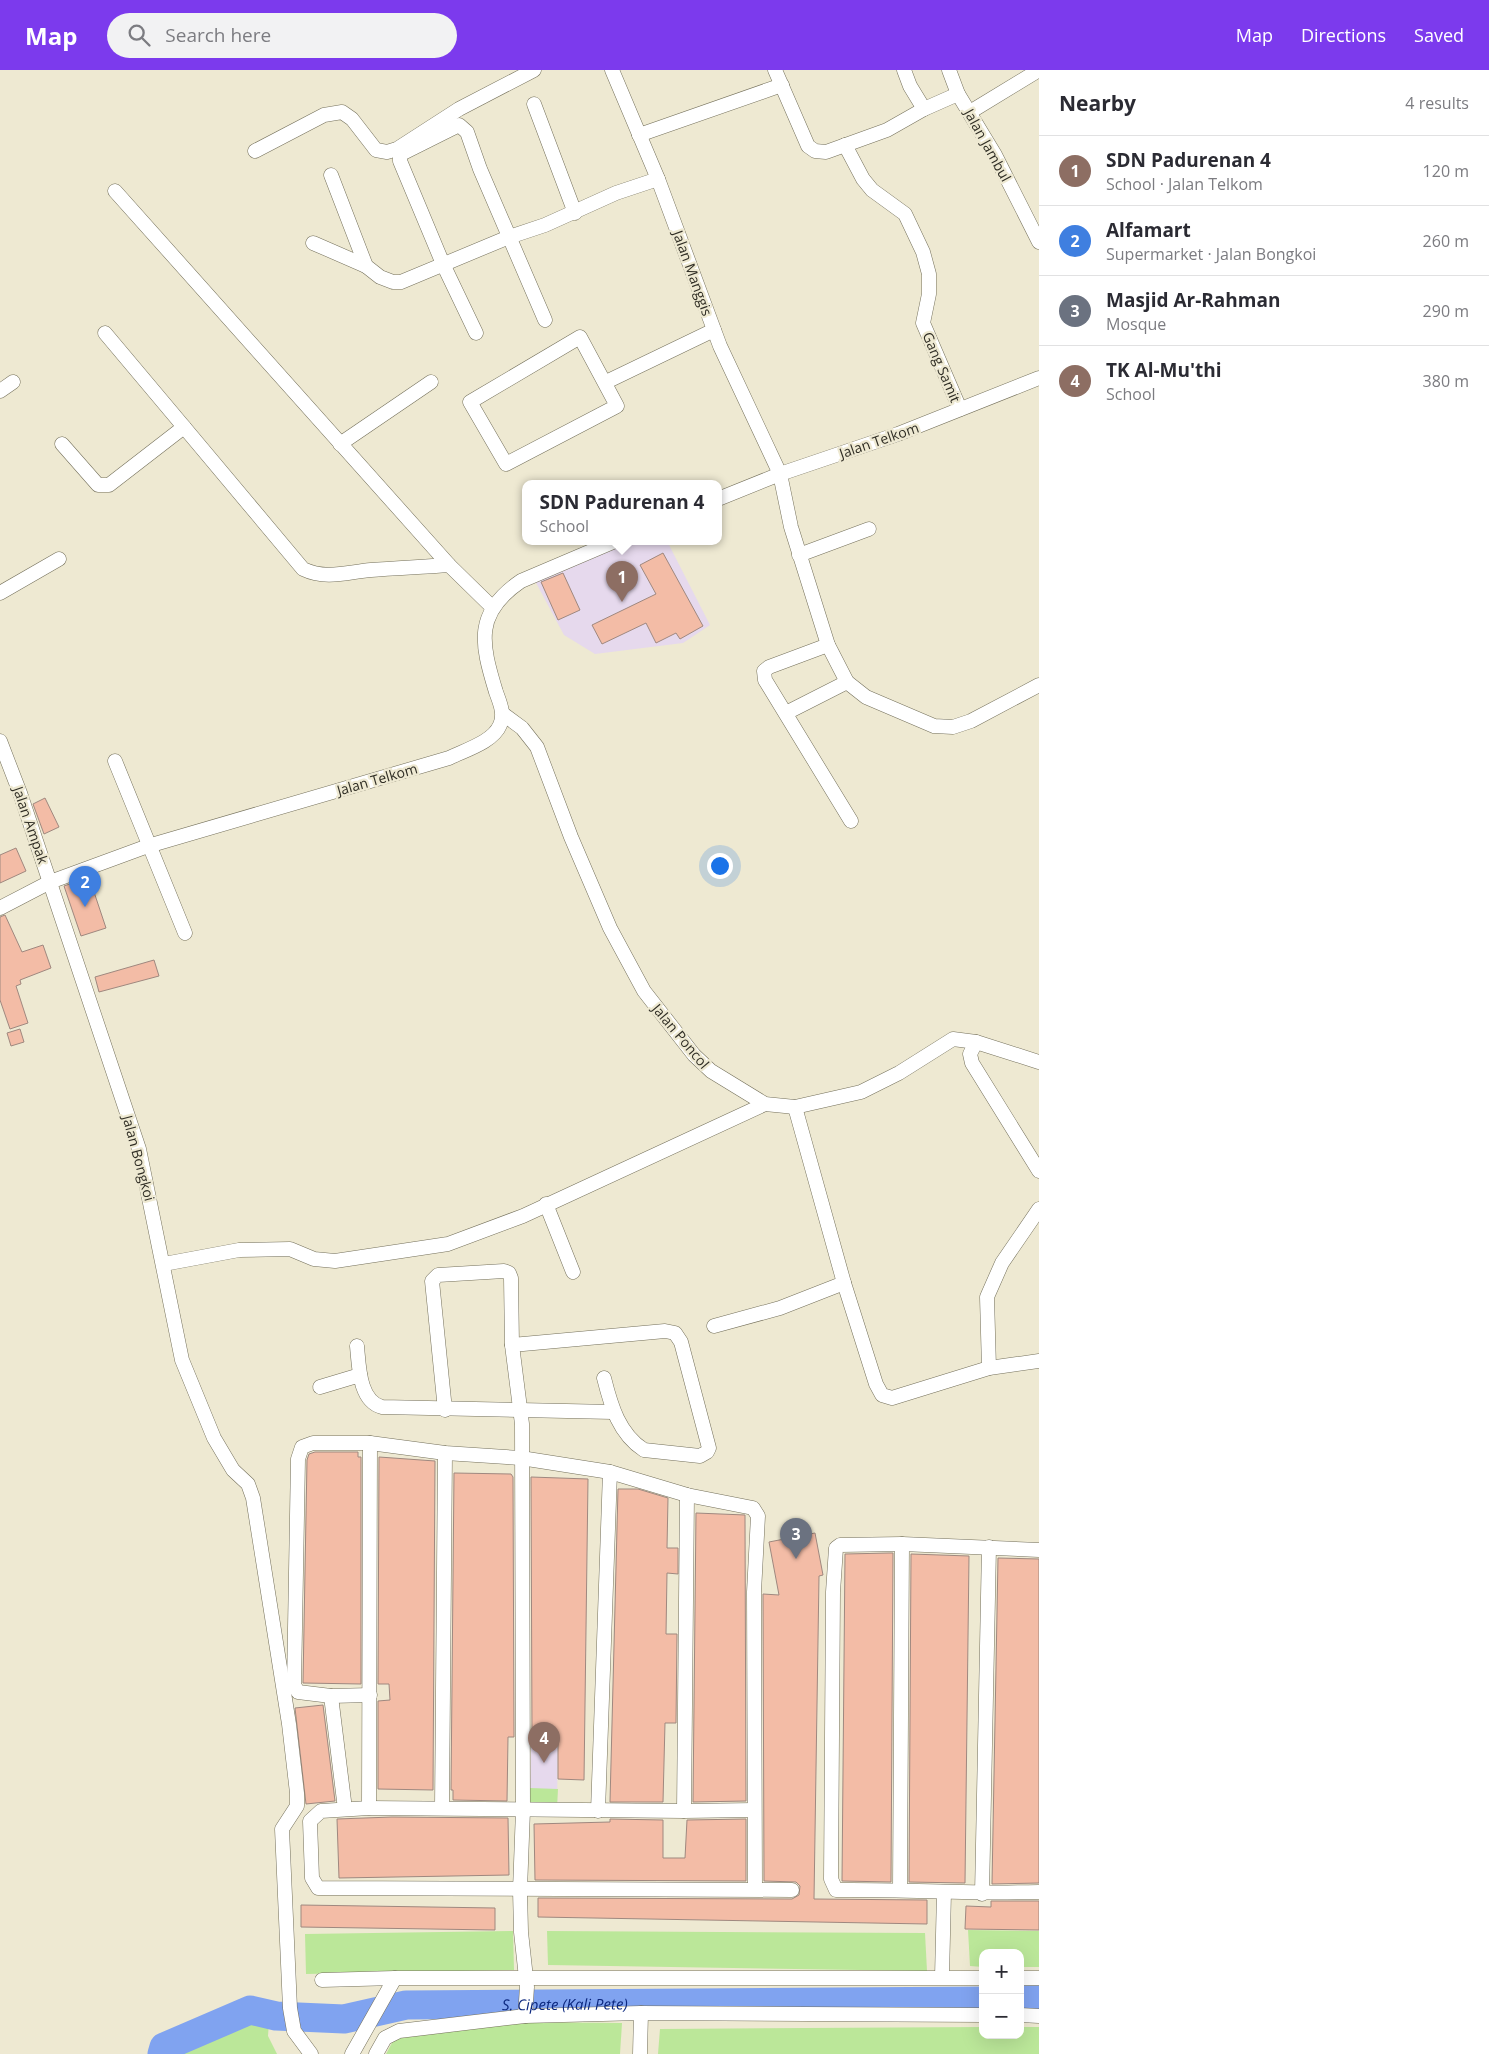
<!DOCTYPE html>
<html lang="en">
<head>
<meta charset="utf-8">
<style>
  body { margin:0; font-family:"Open Sans",sans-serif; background:#f2f2f3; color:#2b2b33 }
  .controls { position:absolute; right:15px; bottom:15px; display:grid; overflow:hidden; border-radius:10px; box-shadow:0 5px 20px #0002 }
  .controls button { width:45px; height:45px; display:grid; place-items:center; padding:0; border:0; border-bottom:1px solid #e1e1e2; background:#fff; color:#2b2b33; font:25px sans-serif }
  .you { position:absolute; left:719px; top:795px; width:18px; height:18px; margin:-12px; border:4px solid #fff; border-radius:50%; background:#1a73e8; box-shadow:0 0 0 8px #1a73e833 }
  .badge { display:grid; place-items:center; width:32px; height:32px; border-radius:50%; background:#7c3aed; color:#fff; font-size:16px; font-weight:700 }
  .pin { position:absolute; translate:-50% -41px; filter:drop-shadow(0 1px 2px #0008) }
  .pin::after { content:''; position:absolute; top:26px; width:18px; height:15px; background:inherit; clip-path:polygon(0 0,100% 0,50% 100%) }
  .popup { position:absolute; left:522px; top:410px; width:200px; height:65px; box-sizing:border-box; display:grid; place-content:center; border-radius:10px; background:#fff; filter:drop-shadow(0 1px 4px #0005); font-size:16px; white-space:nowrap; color:#7c7c81 }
  .popup b { font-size:19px; color:#2b2b33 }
  .popup::after { content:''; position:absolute; left:50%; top:100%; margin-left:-10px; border:10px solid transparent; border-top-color:#fff }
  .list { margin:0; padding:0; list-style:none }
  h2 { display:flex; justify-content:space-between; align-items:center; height:65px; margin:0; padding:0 20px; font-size:21px }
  h2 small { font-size:16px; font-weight:400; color:#7c7c81 }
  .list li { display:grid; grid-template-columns:32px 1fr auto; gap:15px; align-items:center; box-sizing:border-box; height:70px; padding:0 20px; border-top:1px solid #e1e1e2 }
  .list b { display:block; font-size:19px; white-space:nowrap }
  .list p { margin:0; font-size:16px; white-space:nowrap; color:#7c7c81 }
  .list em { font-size:16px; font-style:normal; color:#7c7c81 }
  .icon { flex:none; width:28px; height:28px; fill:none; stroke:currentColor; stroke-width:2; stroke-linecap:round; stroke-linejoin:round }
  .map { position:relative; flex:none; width:1039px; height:1984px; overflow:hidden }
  header { display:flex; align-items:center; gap:30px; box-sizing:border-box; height:70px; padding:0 25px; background:#7c3aed; color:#fff }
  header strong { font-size:24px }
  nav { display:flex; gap:28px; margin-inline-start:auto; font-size:18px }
  .search { width:350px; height:45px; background:#f2f2f3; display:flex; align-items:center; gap:12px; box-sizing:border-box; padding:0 18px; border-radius:28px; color:#7c7c81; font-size:19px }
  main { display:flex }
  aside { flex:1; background:#fff }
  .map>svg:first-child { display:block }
  .education { fill:#e6d9ed }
  .green { fill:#bbe799 }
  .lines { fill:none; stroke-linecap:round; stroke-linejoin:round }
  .river { stroke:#80a3f0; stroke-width:29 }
  .building { fill:#f3bca6; stroke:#9f887f }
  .minor-casing { stroke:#74705b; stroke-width:15 }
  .minor { stroke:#fff; stroke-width:14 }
  .labels { text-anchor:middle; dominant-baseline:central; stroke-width:4.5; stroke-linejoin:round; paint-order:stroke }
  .street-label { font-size:14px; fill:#302e25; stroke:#eee9d2 }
  .water-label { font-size:15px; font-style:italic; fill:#0c287f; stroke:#eee9d2 }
</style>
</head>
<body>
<header>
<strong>Map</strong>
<div class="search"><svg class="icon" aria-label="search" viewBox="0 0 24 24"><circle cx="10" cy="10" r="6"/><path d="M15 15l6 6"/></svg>Search here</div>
<nav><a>Map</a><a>Directions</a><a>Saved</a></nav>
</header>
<main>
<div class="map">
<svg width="1039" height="1984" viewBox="0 0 1039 1984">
  <rect width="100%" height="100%" fill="#eee9d2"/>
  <g class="education">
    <path d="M625 471H667L710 555 683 573 595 584 564 565 534 509Z"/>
    <path d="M531 1667 558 1668 557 1738 530 1737Z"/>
  </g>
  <g class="green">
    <path d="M530 1718 558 1719 557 1738 530 1737Z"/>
    <path d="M968 1860 1039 1861V1897H1020V1883H983V1897L970 1896Z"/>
    <path d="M513 1861 514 1900 306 1904 305 1864Z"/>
    <path d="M547 1861 925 1863 927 1901 548 1895Z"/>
    <path d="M252 1945 269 1952 268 1966 277 1984H168V1981Z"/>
    <path d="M499 1952 622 1953 620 1984H386L394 1969Z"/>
    <path d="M983 1957V1965H1020V1957H1039V1984H658L660 1959Z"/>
  </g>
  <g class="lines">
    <g class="river">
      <path d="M1020 1930H1039"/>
      <path id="s1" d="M162 1984 164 1977 250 1940 276 1946 344 1949 406 1935 983 1931"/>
    </g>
  </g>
  <g class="building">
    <path d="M663 483 703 556 680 569 676 563 656 573 646 553 602 574 592 555 656 524 640 495Z"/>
    <path d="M563 503 580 540 558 550 541 512Z"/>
    <path d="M45 728 59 757 44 764 33 734Z"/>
    <path d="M16 778 26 801 0 813V785Z"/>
    <path d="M89 807 106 858 81 866 64 816Z"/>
    <path d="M5 845 22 882 43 875 51 898 20 910 21 914 16 916 28 953 10 959 0 930V847Z"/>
    <path d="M154 890 159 906 99 922 95 907Z"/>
    <path d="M20 959 24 972 11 976 7 963Z"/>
    <path d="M315 1382H358V1387H361V1614L303 1613 307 1390 309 1384Z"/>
    <path d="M379 1387 435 1391 433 1720 378 1719V1631L390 1630 389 1614H378Z"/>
    <path d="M454 1403 511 1404 513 1407 514 1667H508L507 1731 453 1730V1720H451Z"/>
    <path d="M531 1407 588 1409 584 1710 558 1709V1670L532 1667Z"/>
    <path d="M618 1419H638L668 1428 667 1478H678V1504L667 1503 666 1564H677L676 1653H665L663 1732H610Z"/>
    <path d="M696 1443 745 1445 746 1731 693 1732Z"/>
    <path d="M815 1463 823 1505 819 1506 814 1829 927 1830V1854L538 1847V1828L792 1829 799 1825 800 1816 796 1812 764 1811 763 1524 779 1525 769 1472Z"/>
    <path d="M889 1483H893L891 1812 842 1811 845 1484Z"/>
    <path d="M911 1484 969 1486 965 1813 909 1812Z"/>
    <path d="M998 1488 1039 1489V1813L992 1814Z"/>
    <path d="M323 1635 335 1731 306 1734 295 1638Z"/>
    <path d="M392 1747 508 1748 509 1805 339 1808 337 1749Z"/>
    <path d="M610 1749 663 1750V1788H685L687 1750 746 1749V1811L535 1810 534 1754 610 1752Z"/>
    <path d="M991 1831H1039V1860L965 1859 966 1836 991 1837Z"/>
    <path d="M301 1835 495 1838V1860L301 1857Z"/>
  </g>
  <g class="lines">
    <g class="minor-casing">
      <g id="minor">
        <path d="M612 0 658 109 720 276 780 404 791 457 828 575 847 612 866 627 934 656 953 657 971 651 1039 615"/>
        <path d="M775 0 808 76 815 81 826 82 887 60 924 39"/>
        <path d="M904 0 910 16 924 39 958 24 995 85 1039 172"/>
        <path d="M949 0 958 24"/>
        <path d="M534 34 575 143"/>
        <path d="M970 42 1039 0"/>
        <path d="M639 65 782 15"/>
        <path d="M845 75 863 109 872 120 905 144 923 182 929 204V224L923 253 960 339"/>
        <path d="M255 81 324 45 342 42 352 49 376 80 387 82 397 79 459 39 534 0"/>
        <path d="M331 105 366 196 380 207 393 212H401L509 167 545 155 616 123 658 109"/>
        <path d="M115 121 449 495 492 537"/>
        <path d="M313 173 366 196"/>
        <path d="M105 263 184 357"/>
        <path d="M476 263 443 194 400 91V85L403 83 459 55 467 62 480 99 545 250"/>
        <path d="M580 267 617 336 506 394 470 332Z"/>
        <path d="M606 312 714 260"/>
        <path d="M0 321 13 312"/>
        <path d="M62 374 98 415H109L184 357 303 499C326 510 348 502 371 500 397 498 423 497 449 495"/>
        <path d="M340 374 431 312"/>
        <path d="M718 429 780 404 898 364 1039 308"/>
        <path d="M799 485 869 459"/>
        <path d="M0 523 59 489"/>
        <path d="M828 575 769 597 764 601 765 610 851 751"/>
        <path d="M786 643 847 612"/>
        <path d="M503 644 522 658 537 677 571 767 610 858 644 921 694 985 711 1001 765 1034 795 1037 861 1022 899 1003 953 969 976 972 1039 992"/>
        <path d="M0 671 20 723 139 1079 182 1290 214 1368 233 1400 248 1414 253 1428 289 1654 297 1723V1736L282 1759 290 1938 294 1961 311 1984"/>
        <path d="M115 691 185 863"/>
        <path d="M0 838 50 812 148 776 449 688C465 680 493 672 500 655 505 644 500 633 496 622 481 573 474 543 521 511L615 471"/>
        <path d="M976 972 970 984 972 993 1039 1101"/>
        <path d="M795 1037 844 1213 876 1314 882 1325 892 1328 989 1298 1039 1291"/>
        <path d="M546 1134 573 1202"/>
        <path d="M164 1194 239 1180 290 1179 314 1189 335 1191 448 1174 523 1146 765 1034"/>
        <path d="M714 1256 780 1238 844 1213"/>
        <path d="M512 1275 665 1261 675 1263 681 1272 709 1378 707 1382 700 1386 644 1380C619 1364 611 1336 604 1308"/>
        <path d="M357 1276C359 1296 359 1331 382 1337L613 1342"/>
        <path d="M989 1298 987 1227 1002 1193 1039 1139"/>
        <path d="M320 1317 360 1305"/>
        <path d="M445 1340 432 1211 438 1205 504 1201 509 1203 511 1208 512 1275 522 1354 523 1740 520 1820 521 1862 527 1917 525 1946"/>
        <path d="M1039 1480 902 1474 840 1475 836 1478 833 1522 831 1809 836 1820C904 1819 971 1824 1039 1822"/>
        <path d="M370 1625 331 1626 298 1622 294 1615 298 1389 302 1377 313 1373H370L445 1383 521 1388 610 1402 687 1425 753 1438 758 1446 754 1522 755 1818"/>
        <path d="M331 1626 345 1739"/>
        <path d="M369 1738 370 1373"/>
        <path d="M442 1738 445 1383"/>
        <path d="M754 1740 684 1741 369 1738 321 1741 310 1751 312 1808 318 1818 792 1820"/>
        <path d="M598 1741 610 1402"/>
        <path d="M684 1741 687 1425"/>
        <path d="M900 1819 902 1474"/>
        <path d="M982 1824 989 1477"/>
        <path d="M942 1907 944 1822"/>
        <path d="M1020 1908H1039"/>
        <path d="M322 1910 395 1908"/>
        <path d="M1020 1945 1039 1946"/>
        <path d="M352 1984 395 1908H983"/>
        <path d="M376 1984 385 1968 399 1961 525 1946 641 1943 983 1945"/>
        <path d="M640 1984 641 1943"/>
      </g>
    </g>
    <use href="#minor" class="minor"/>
  </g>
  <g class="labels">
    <g class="street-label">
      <text transform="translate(988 75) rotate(61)">Jalan Jambul</text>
      <text transform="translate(693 203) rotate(70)">Jalan Manggis</text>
      <text transform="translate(942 297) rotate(67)">Gang Samit</text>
      <text transform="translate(879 370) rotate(-19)">Jalan Telkom</text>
      <text transform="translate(377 709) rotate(-16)">Jalan Telkom</text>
      <text transform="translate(31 755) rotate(71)">Jalan Ampak</text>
      <text transform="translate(681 966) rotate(50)">Jalan Poncol</text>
      <text transform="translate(139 1088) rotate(75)">Jalan Bongkoi</text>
    </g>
    <g class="water-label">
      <text stroke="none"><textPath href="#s1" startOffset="418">S. Cipete (Kali Pete)</textPath></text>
    </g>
  </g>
</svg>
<div class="controls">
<button>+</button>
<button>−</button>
</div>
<div class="you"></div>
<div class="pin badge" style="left:622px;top:532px;background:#8d6e63">1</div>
<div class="popup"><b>SDN Padurenan 4</b>School</div>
<div class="pin badge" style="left:85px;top:837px;background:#3f7fe0">2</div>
<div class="pin badge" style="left:796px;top:1489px;background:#6b7280">3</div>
<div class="pin badge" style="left:544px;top:1693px;background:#8d6e63">4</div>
</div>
<aside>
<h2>Nearby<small>4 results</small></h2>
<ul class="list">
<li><span class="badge" style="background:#8d6e63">1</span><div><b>SDN Padurenan 4</b><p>School · Jalan Telkom</p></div><em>120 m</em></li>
<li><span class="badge" style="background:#3f7fe0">2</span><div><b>Alfamart</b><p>Supermarket · Jalan Bongkoi</p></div><em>260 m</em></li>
<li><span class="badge" style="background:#6b7280">3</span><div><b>Masjid Ar-Rahman</b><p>Mosque</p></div><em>290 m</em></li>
<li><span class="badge" style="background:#8d6e63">4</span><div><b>TK Al-Mu'thi</b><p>School</p></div><em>380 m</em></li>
</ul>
</aside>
</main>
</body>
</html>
